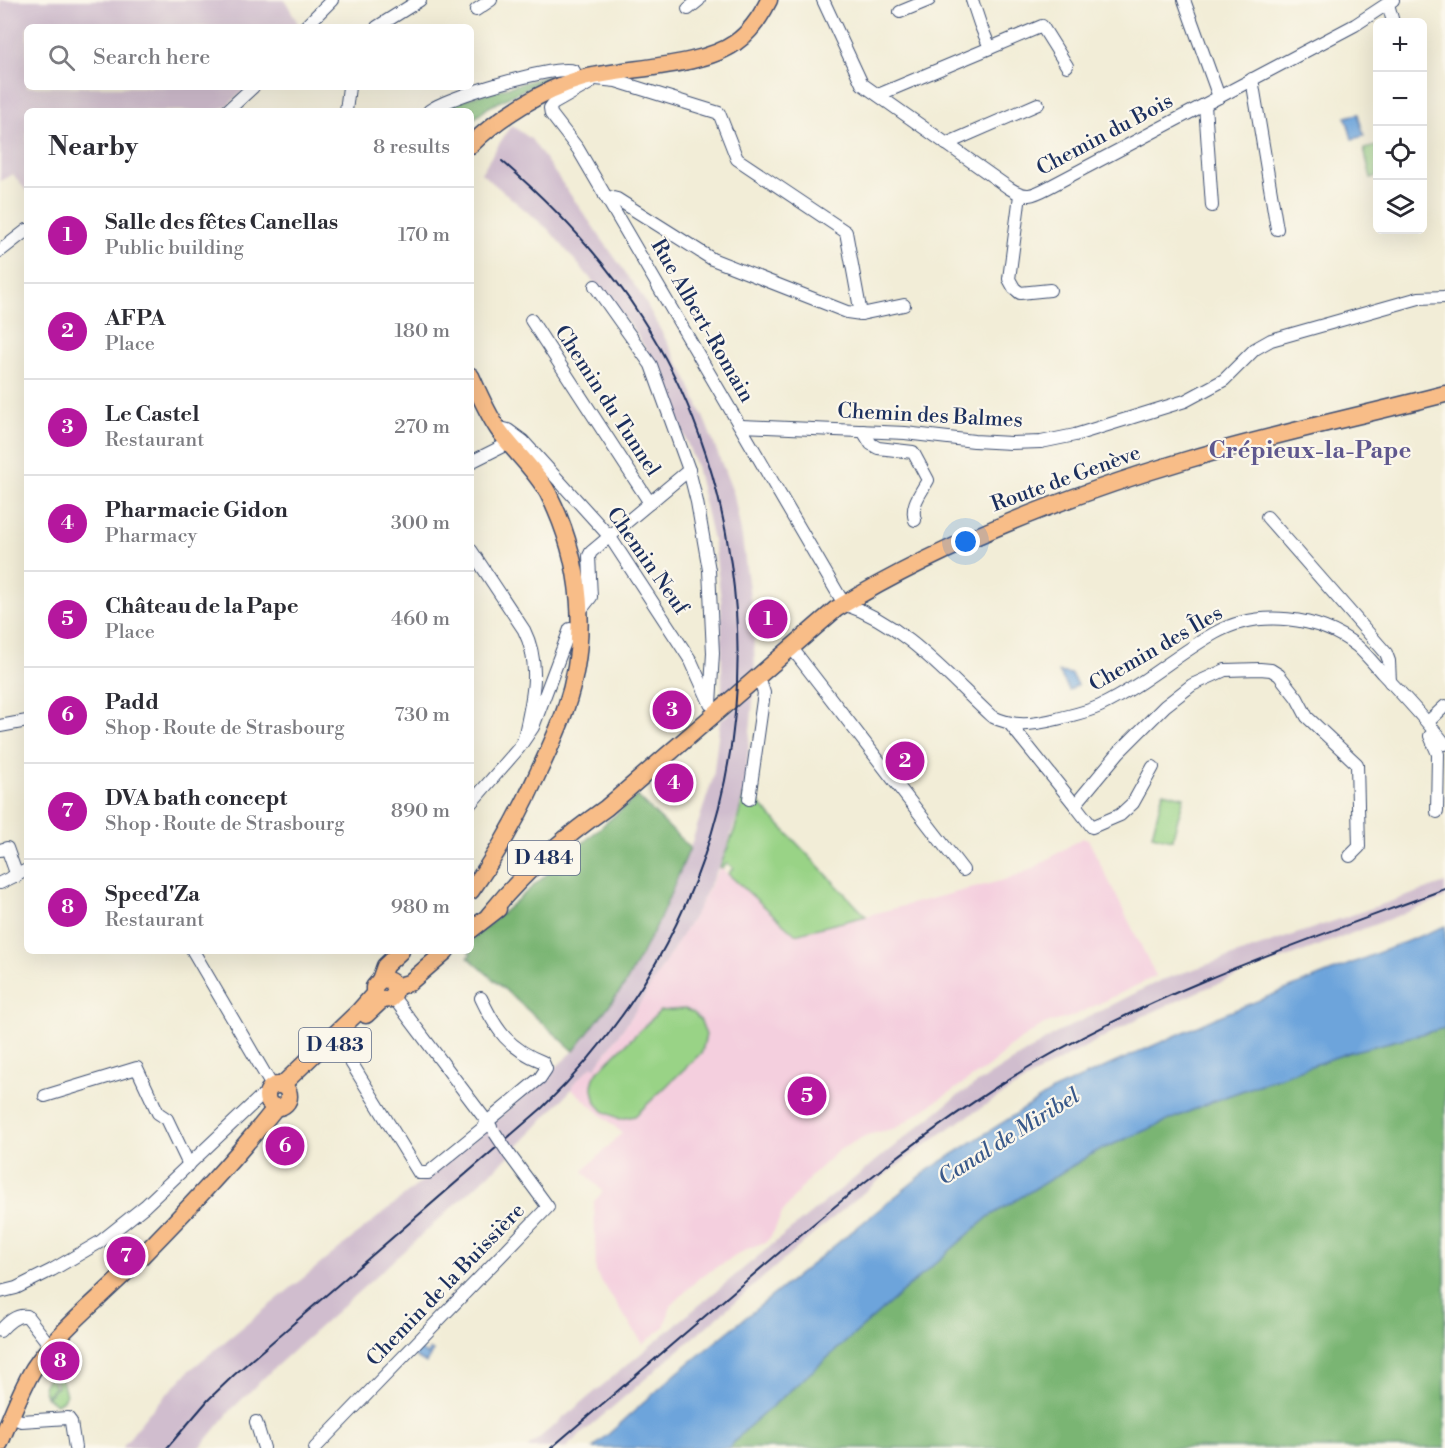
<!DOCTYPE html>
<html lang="en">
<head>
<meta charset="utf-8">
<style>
  body { margin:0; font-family:"Libre Bodoni",serif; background:#f7f7f7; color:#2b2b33 }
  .controls { position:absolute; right:18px; top:18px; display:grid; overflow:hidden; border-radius:9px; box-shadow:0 6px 24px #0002 }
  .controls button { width:54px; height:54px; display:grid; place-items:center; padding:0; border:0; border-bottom:2px solid #e1e1e2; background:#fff; color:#2b2b33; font:30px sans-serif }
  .you { position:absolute; left:966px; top:542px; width:21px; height:21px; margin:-15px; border:4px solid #fff; border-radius:50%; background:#1a73e8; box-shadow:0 0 0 9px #1a73e833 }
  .badge { display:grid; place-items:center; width:39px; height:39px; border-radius:50%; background:#b5179e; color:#fff; font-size:20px; font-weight:700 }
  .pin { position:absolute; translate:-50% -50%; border:3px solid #fff; box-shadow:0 2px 6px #0006 }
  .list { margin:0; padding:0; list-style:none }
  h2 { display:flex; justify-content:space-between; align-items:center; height:78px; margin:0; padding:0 24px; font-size:26px }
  h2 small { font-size:20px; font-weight:400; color:#7c7c81 }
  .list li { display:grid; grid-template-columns:39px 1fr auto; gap:18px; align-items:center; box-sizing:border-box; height:96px; padding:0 24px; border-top:2px solid #e1e1e2 }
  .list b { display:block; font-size:22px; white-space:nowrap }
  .list p { margin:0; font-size:20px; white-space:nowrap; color:#7c7c81 }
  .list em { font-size:20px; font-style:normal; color:#7c7c81 }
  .icon { flex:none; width:33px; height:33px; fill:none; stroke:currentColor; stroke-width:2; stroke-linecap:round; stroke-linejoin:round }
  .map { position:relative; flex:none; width:1445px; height:1448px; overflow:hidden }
  .search { position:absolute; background:#fff; box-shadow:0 6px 24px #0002; left:24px; top:24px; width:450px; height:66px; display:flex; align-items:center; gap:15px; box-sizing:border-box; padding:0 21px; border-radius:9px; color:#7c7c81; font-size:22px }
  .panel { position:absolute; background:#fff; box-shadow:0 6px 24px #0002; left:24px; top:108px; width:450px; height:846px; border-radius:9px }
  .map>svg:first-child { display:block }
  .built { fill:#f4cfde }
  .industrial { fill:#d0bdce }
  .green { fill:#99d386; stroke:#5a8172; stroke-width:1.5 }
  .forest { fill:#7ab573; stroke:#4a7268; stroke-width:1.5 }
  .water { fill:#6da4db; stroke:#446a9c; stroke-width:1.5 }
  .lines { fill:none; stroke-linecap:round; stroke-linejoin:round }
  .minor-casing { stroke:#3b4c70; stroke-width:14 }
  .major-casing { stroke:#3b4c70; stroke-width:19 }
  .minor { stroke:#fff; stroke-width:12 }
  .major { stroke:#f8bd88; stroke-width:16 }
  .rail { stroke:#1b2f5e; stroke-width:2 }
  .minor-bridge-casing { stroke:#3b4c70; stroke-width:14; stroke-linecap:butt }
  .minor-bridge { stroke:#fff; stroke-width:12 }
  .labels { text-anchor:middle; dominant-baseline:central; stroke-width:4.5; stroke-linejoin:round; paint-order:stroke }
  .shield { fill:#fbf7ec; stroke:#5e6b89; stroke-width:1.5 }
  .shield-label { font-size:20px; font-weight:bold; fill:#1b2f5e }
  .street-label { font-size:21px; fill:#1b2f5e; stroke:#fbf7ec }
  .water-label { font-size:22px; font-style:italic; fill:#38588a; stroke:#fbf7ec }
  .quarter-label { font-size:24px; font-weight:bold; fill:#5f588e; stroke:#fbf7ec }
</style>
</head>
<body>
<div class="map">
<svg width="1445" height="1448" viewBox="0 0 1445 1448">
  <rect width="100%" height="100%" fill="#fbf7ec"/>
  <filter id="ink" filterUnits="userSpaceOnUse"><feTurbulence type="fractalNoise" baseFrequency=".0167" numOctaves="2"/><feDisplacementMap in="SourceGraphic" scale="12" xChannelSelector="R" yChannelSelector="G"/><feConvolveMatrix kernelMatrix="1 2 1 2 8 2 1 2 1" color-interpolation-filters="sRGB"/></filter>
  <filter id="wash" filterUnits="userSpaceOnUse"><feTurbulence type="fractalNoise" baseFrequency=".008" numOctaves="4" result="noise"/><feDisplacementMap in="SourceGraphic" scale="24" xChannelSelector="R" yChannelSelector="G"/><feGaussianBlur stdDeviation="1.35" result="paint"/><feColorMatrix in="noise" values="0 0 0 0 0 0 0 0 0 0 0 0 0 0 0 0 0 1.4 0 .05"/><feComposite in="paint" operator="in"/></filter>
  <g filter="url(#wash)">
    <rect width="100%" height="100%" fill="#f2edd7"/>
    <path class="built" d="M1082 838 1088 839 1156 976 1071 1017 1044 1024 1008 1048 994 1063 896 1128 867 1135 839 1150 811 1176 782 1213 774 1231 766 1243 747 1249 700 1277 671 1306 664 1327 643 1344 596 1273 594 1201 603 1192 583 1171 622 1133 572 1089V1085L592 1066 595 1068 632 1016 698 909 720 867 795 934 1004 880 1032 869Z"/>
    <g class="industrial">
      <path d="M0 0H285L300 27H27V87H247L227 106 217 111H27V192L13 174 0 181Z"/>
      <path d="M511 125 531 139 642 296 686 377 707 426 734 495 742 538 753 618 755 669 722 698 721 600 715 549 696 466 659 370 631 326 549 230 481 173Z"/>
      <path d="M754 691 744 795 724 856 698 909 632 1016 595 1068 592 1066 572 1085V1089L507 1158 273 1369 232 1409 200 1448H122L146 1416 190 1370 485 1130 574 1051 624 986 658 923 690 848 713 778 720 721Z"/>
      <path d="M1445 883V898L1204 989 1137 1019 1044 1069 949 1128 890 1171 823 1226 565 1448H527L779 1239 954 1098 1055 1034 1159 981Z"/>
    </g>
    <g class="green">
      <path d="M1377 146V176L1371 178 1364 149Z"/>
      <path d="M1163 792 1184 797 1172 840 1152 835Z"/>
      <path d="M744 795 752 796 866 916 795 934 728 874 733 868 727 863 722 868 720 867 735 829Z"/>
      <path d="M685 1009 694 1013 701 1021 706 1035 702 1052 635 1116 620 1119 603 1111 596 1103 592 1085 594 1078 598 1071 660 1011Z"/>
      <path d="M56 1366 58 1367 66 1395 62 1401 56 1404 47 1397 57 1388C58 1380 50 1376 52 1367Z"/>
      <path d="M50 1375 55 1387 46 1396 43 1386Z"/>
    </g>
    <g class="forest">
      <path d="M555 74 489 107 471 121V111H434L444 105Z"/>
      <path d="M637 796 690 848 658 923 624 986 574 1051 468 957 471 954 468 951H471V940Z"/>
      <path d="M1445 1028V1448H729L745 1430 988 1217 1095 1152 1216 1100 1350 1052Z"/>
    </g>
    <g class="water">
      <path d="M1358 114 1364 136 1352 139 1346 117Z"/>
      <path d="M1059 672 1071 674 1078 685 1069 690Z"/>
      <path d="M1445 926V1028L1350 1052 1216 1100 1095 1152 988 1217 745 1430 729 1448H593L677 1373 928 1170 1054 1090 1222 1015Z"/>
      <path d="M418 1348 428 1355 429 1349 433 1351 426 1363 413 1355Z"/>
    </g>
  </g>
  <g filter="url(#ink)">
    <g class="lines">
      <g class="minor-casing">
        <g id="minor">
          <path d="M823 0 862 84 1009 188C1026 199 1032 196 1049 187L1355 25 1393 0"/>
          <path d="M1184 0 1219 97"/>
          <path d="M1388 4 1393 22"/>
          <path d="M688 9 699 0"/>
          <path d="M476 10 491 0"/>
          <path d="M900 12 929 0"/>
          <path d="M305 27 332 0"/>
          <path d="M377 27 420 0"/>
          <path d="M990 48 1042 26 1067 66"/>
          <path d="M592 78 590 83 553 104 550 108 551 114 578 149 844 604C904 624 946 674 991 716 1014 728 1033 725 1057 719 1072 715 1087 712 1100 706 1142 686 1176 655 1215 633 1258 609 1319 616 1357 646 1366 654 1374 664 1382 673 1404 696 1425 719 1445 744"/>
          <path d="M596 79 616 81 719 113 737 159 846 232 861 314 904 305"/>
          <path d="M1252 79 1277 229"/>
          <path d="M878 95 990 48 980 24 972 0"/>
          <path d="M1205 105 1212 206"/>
          <path d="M227 111 253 87"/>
          <path d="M346 111 349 87"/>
          <path d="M429 111C443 98 557 64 574 71"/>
          <path d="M946 144 1038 104"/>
          <path d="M1020 195 1009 279 1014 288 1020 293 1050 290"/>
          <path d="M605 196 617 199 712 259 847 312 861 314"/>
          <path d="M0 251 27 230"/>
          <path d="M595 286 651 365 689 470 697 502 709 570 713 653 710 704"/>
          <path d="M531 320 650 503"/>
          <path d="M741 426 905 433 974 441 1011 443 1041 442 1075 435 1185 401 1224 380 1255 349 1271 340 1419 298 1445 297"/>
          <path d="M497 427 508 430 523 441 610 537 691 661 709 701"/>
          <path d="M863 431 871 444 878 448 913 452 928 480C921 493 910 505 915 520"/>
          <path d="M471 462 509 443"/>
          <path d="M1267 517 1386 653 1389 661 1390 682"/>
          <path d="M471 550 524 630C542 666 532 701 524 738"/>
          <path d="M580 611 591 597 589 556 591 552 689 470"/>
          <path d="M791 647 963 870"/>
          <path d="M1428 722 1445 706"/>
          <path d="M1010 724 1075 805 1119 752 1165 706 1192 685 1225 670 1260 669 1271 670 1279 675 1297 698 1307 717 1357 764 1359 847 1350 856"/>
          <path d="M0 726 27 721"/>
          <path d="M1430 736 1438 754 1437 812"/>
          <path d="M749 799 764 693 762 687 755 678"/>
          <path d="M471 803 518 749 533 727 570 629"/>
          <path d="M1075 805 1092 827 1120 815 1133 803 1153 767"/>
          <path d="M0 850 7 848 17 876"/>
          <path d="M0 883 27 870"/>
          <path d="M193 951 272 1086"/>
          <path d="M393 997 491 1127"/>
          <path d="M481 998C496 1030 509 1049 543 1062L546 1069 540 1078 487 1122"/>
          <path d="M338 1041 419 1173H428L488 1124"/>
          <path d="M45 1096 137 1068 158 1113 167 1119 189 1165"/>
          <path d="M0 1292 16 1288 52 1270 100 1242 145 1206 258 1099 267 1093"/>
          <path d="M0 1331C7 1323 16 1314 27 1316L51 1347"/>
          <path d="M11 1417 21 1421 68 1418 71 1422 75 1448"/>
          <path d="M256 1422 264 1448"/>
          <path d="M315 1448 548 1207 509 1154"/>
        </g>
      </g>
      <g class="major-casing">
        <g id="major">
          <path d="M471 145C497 118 544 89 580 79 624 67 700 68 735 43 751 32 761 16 769 0"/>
          <path d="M471 376C479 394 487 413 498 429 513 451 535 469 548 493 582 560 590 638 565 710 558 731 548 752 538 773 520 814 497 854 471 891"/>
          <path d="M489 915C522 874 563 838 606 808L836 609C944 543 1069 495 1190 459 1274 434 1360 416 1445 394"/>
          <path d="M471 930 498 909"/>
          <path d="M395 987 409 983 446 951"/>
          <path d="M366 1015 382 1000 391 999C400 989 393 977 380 980"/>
          <circle cx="278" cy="1096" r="11"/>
          <path d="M282 1085 359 1011 374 994V987L380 980 385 966 401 951"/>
          <path d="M0 1443C10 1419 20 1391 34 1368 58 1331 101 1298 132 1266 182 1215 232 1163 276 1107"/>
        </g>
      </g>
      <use href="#minor" class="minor"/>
      <use href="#major" class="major"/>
      <g class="rail">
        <path d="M167 1448 209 1399 234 1375 542 1108C691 964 760 769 731 564 719 477 689 391 641 317 603 257 555 207 502 161"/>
        <path d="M551 1448C616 1392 681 1336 746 1281 837 1203 928 1127 1032 1065 1162 989 1305 941 1445 889"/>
      </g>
      <g class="minor-bridge-casing">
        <path id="minor-bridge" d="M495 1133 509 1154"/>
      </g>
      <use href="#minor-bridge" class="minor-bridge"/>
    </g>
  </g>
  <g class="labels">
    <g class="shield">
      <rect x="508" y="841" width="72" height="34" rx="4.5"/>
      <rect x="299" y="1028" width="72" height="34" rx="4.5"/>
    </g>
    <g class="shield-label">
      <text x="544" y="858">D 484</text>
      <text x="335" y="1045">D 483</text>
    </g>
    <g class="street-label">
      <text transform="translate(1105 135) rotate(-28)">Chemin du Bois</text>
      <text transform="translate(702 321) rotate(60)">Rue Albert-Romain</text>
      <text transform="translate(607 401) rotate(57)">Chemin du Tunnel</text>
      <text transform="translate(930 416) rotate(3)">Chemin des Balmes</text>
      <text transform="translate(1066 479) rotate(-20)">Route de Genève</text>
      <text transform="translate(647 561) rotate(55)">Chemin Neuf</text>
      <text transform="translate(1156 649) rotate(-30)">Chemin des Îles</text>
      <text transform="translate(446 1285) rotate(-46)">Chemin de la Buissière</text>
    </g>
    <g class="water-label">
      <text transform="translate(1009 1137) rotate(-32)">Canal de Miribel</text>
    </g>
    <g class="quarter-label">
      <text x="1310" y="451">Crépieux-la-Pape</text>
    </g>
  </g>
</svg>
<div class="controls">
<button>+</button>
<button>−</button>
<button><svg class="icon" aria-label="locate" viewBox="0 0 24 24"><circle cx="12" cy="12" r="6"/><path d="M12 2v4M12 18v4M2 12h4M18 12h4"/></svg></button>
<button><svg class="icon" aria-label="layers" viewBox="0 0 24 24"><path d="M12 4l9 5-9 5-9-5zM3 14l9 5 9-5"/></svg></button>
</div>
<div class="you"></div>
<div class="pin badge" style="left:768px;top:619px">1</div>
<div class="pin badge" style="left:905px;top:761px">2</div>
<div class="pin badge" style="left:672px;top:710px">3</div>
<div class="pin badge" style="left:674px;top:783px">4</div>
<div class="pin badge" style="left:807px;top:1096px">5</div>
<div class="pin badge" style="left:285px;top:1146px">6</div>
<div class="pin badge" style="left:126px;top:1256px">7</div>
<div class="pin badge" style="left:60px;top:1361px">8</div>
<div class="search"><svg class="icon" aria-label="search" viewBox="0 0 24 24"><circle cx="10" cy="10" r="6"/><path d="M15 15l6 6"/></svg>Search here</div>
<section class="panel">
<h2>Nearby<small>8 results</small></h2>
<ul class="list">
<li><span class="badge">1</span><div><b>Salle des fêtes Canellas</b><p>Public building</p></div><em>170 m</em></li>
<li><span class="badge">2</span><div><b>AFPA</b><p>Place</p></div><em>180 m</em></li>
<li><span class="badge">3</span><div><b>Le Castel</b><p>Restaurant</p></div><em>270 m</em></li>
<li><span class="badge">4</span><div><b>Pharmacie Gidon</b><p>Pharmacy</p></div><em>300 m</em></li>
<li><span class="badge">5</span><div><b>Château de la Pape</b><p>Place</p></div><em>460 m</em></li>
<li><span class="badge">6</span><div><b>Padd</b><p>Shop · Route de Strasbourg</p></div><em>730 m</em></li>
<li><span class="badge">7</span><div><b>DVA bath concept</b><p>Shop · Route de Strasbourg</p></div><em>890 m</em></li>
<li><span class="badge">8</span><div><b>Speed'Za</b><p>Restaurant</p></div><em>980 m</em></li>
</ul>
</section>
</div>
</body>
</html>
